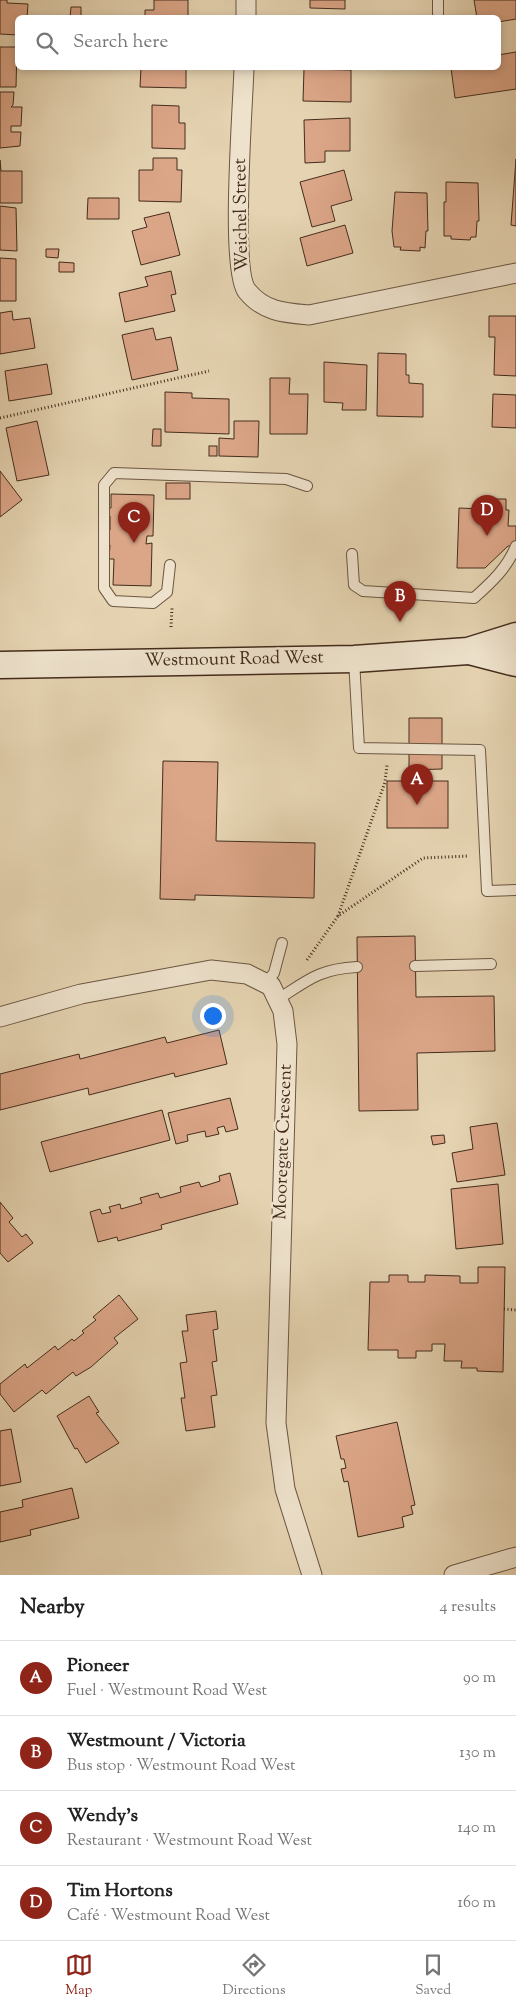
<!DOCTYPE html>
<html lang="en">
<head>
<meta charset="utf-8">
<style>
  body { margin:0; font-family:"Sorts Mill Goudy",serif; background:#f2f2f2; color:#222 }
  .you { position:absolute; left:212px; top:1015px; width:18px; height:18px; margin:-12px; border:4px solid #fff; border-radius:50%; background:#1a73e8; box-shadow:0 0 0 8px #1a73e833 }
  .badge { display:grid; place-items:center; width:32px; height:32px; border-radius:50%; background:#8f2418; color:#fff; font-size:16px; font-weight:700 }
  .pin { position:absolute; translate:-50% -41px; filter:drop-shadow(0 1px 2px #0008) }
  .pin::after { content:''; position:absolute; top:26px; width:18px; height:15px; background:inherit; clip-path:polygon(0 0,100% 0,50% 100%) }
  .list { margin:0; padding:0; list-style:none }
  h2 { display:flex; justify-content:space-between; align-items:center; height:65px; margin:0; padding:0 20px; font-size:21px }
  h2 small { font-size:16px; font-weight:400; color:#767676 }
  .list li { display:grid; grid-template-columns:32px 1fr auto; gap:15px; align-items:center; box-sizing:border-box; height:75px; padding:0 20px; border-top:1px solid #e0e0e0 }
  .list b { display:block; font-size:19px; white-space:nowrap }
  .list p { margin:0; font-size:16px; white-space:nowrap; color:#767676 }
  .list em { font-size:16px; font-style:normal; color:#767676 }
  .icon { flex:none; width:28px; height:28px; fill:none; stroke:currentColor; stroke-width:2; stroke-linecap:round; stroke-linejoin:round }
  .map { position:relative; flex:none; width:516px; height:1575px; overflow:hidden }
  .search { position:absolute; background:#fff; box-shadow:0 2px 8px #0003; left:15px; right:15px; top:15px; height:55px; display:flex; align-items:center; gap:12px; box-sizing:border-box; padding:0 18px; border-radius:8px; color:#767676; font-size:19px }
  .sheet { height:365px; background:#fff }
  nav { display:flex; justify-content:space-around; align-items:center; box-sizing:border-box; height:70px; border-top:1px solid #e0e0e0; background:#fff; font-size:14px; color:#767676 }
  nav a { display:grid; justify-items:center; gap:2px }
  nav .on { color:#8f2418 }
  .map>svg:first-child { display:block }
  .building { fill:#dba587; stroke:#442c1c }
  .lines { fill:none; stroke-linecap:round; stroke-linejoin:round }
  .lane-casing { stroke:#6c5641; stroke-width:12 }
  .street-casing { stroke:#6c5641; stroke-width:21 }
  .secondary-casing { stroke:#442c1c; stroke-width:29 }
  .path { stroke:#442c1c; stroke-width:3; stroke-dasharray:1 2.5; stroke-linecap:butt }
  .lane { stroke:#eee2cc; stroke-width:10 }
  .street { stroke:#eee2cc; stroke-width:19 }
  .secondary { stroke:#eee2cc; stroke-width:26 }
  .labels { text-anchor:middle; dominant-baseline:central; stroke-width:4.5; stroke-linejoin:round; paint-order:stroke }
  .street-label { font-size:18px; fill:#442c1c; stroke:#eee2cc }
</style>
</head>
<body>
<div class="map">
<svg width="516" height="1575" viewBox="0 0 516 1575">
  <rect width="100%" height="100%" fill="#e5d3b1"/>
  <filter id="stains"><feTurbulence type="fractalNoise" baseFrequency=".004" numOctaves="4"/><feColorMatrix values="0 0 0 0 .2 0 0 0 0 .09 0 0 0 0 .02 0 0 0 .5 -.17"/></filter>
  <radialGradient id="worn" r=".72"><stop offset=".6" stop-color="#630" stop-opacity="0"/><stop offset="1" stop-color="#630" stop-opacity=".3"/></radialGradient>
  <g class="building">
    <path d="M0 0H7V3L28 4 27 18H18V35L0 34Z"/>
    <path d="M154 0H188V18H145V10H154Z"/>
    <path d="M310 0H345V9L310 8Z"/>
    <path d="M474 0H516V19L498 22V18H477Z"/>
    <path d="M71 7H81V18H70Z"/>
    <path d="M0 47H17L16 87H0Z"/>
    <path d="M516 52V89L455 98 451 68H498V55Z"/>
    <path d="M141 68H186V88L140 87Z"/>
    <path d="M304 69 351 70V102L303 101Z"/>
    <path d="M0 92H14L13 105 11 107H22L21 126H11V132H21L20 146 0 148Z"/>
    <path d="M152 105 179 106V123H185V149L152 148Z"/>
    <path d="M350 118V151H325V162L305 163 304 120Z"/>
    <path d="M153 158H177V170H182L181 202 139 201V170H153Z"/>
    <path d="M516 159V226L511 225Z"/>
    <path d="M0 160 1 171H22V203H0Z"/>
    <path d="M344 170 352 200 331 206 335 221 312 227 300 182Z"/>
    <path d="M446 182 478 183 479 221H477L476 237H471L470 240 451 239V236H444V202H446Z"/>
    <path d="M395 192 427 193 428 231H426L425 248 420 247V251L400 250 401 247H394L392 231Z"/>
    <path d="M88 198H119V219H87Z"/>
    <path d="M0 206 16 208 17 251 0 250Z"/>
    <path d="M169 212 180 255 141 265 132 231 147 227 144 218Z"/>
    <path d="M345 225 353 253 307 266 300 238Z"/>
    <path d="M46 249H59L58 258 46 257Z"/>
    <path d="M0 258 16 259V301H0Z"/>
    <path d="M59 262 74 263V272H59Z"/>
    <path d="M171 271 176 294 171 295 175 311 125 322 119 293 148 286 145 277Z"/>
    <path d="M12 311 13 320 30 318 35 348 0 354V313Z"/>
    <path d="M489 316H516V376L494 375 495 337H489Z"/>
    <path d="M153 328 156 340 171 337 178 370 132 380 122 335Z"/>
    <path d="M378 353 406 354V375H409V383L423 384V417L377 416Z"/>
    <path d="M324 362 367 365 366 410H342L343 403 324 402Z"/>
    <path d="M47 364 52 394 9 401 5 371Z"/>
    <path d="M270 378H290L289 394H308L307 434H270Z"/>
    <path d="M165 392 192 393V398L229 399V434L165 432Z"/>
    <path d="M493 394 516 395V428L492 427Z"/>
    <path d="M37 421 49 475 17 481 6 428Z"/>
    <path d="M234 421H259L258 457 219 456V438L234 439Z"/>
    <path d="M153 429H161V446H152Z"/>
    <rect x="209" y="446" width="8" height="10"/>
    <path d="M0 471 22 500 0 517Z"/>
    <rect x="166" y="483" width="24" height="16"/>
    <path d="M111 494 154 495 153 536H147L146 544 152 543 151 586 113 585 114 559H109L110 545H107V530H110V516H107V508H111Z"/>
    <path d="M483 499H506V510H509L508 526H516V546H508L485 568H457L459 508 482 509Z"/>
    <path d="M409 718H442V769L409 770Z"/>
    <path d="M163 761 218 762 216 841 315 843 314 898 195 895V900L160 899Z"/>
    <rect x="387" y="781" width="61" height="47"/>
    <path d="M415 936 416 997 494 996 495 1051 417 1053 418 1110 359 1111 357 937Z"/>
    <path d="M219 1030 227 1064 175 1077 174 1073 89 1095 88 1088 0 1110V1074L79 1054 80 1059 165 1037 167 1043Z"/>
    <path d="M230 1098 238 1129 226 1132 224 1126 217 1128 219 1134 206 1137 205 1131 187 1135 188 1141 176 1144 168 1113Z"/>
    <path d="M162 1110 170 1140 50 1172 41 1142Z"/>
    <path d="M497 1123 505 1175 457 1182 452 1153 473 1149 470 1127Z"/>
    <path d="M444 1135 445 1143 433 1145 431 1136Z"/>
    <path d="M230 1173 238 1204 161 1225 162 1229 118 1241 117 1237 98 1242 90 1212 100 1209 102 1214 111 1212 109 1207 120 1204 121 1209 142 1203 140 1198 158 1193 160 1198 181 1192 180 1187 199 1182 201 1187 220 1181 219 1176Z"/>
    <path d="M498 1184 503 1244 456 1249 451 1189Z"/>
    <path d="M0 1202 13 1218 9 1222 22 1237 26 1234 33 1243 8 1262 0 1253Z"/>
    <path d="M478 1267H505L503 1372 477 1371V1368H461L462 1361H444L445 1344H432V1351H416V1358H398V1350H368L370 1282H389V1275H408V1282H425V1275L460 1276V1283H478Z"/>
    <path d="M119 1295 138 1319 114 1338 118 1343 91 1367 76 1376 73 1372 46 1394 42 1390 14 1412 0 1394V1384L25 1364 27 1368 55 1346 58 1350 72 1339 74 1341 84 1333 82 1331 96 1320 93 1317Z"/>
    <path d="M216 1311 218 1329 213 1330 217 1361 212 1362 217 1395 211 1396 215 1427 186 1431 181 1398H185L180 1363 187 1362 182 1331H188L186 1315Z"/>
    <path d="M89 1396 99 1412 96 1413 119 1443 86 1463 77 1448 75 1449 57 1416Z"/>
    <path d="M397 1422 415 1505 411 1506 413 1514 402 1517 404 1527 358 1537 348 1481 344 1482 341 1469 346 1468 344 1459H341L336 1436Z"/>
    <path d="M11 1429 21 1482 0 1486V1431Z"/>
    <path d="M72 1488 79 1518 30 1530 31 1535 0 1542V1512L23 1507 22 1500Z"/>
  </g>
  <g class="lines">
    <g class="lane-casing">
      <g id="lane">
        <path d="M438 0V18"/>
        <path d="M352 554 354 585 363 591 474 598C492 582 507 568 516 546"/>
        <path d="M170 565 167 592 153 603 113 601 104 588V485L114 473 286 479 307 486"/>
        <path d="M354 660 359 748 480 750 487 891 516 890"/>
        <path d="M415 966 491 964"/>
        <path d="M265 984 274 973 282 943"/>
        <path d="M277 1000C308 980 319 969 357 967"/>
      </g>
    </g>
    <g class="street-casing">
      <g id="street">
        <path d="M246 18V0"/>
        <path d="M244 68C243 104 230 270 247 291 264 312 285 313 309 315L516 273"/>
        <path d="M0 1017 81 994 211 970 247 974 271 986 283 1011 287 1044 276 1423 285 1489 312 1575"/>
        <path d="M454 1575 516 1557"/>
      </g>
    </g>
    <g class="secondary-casing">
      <g id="secondary">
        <path d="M469 651 516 663"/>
        <path d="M0 665 354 659 468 651 516 636"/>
      </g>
    </g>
    <g class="path">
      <path d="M0 418 209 371"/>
      <path d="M171 627 172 608"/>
      <path d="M338 916 385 782 387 765"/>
      <path d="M307 960 338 916 423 858 469 856"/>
      <path d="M504 1309 516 1310"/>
    </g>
    <use href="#lane" class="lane"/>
    <use href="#street" class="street"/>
    <use href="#secondary" class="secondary"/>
  </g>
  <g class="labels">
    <g class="street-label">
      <text transform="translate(242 215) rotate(-91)">Weichel Street</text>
      <text transform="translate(234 660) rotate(-1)">Westmount Road West</text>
      <text transform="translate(284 1142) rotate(-88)">Mooregate Crescent</text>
    </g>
  </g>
  <rect width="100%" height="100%" filter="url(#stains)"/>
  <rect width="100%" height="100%" fill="url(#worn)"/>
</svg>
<div class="you"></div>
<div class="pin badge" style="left:417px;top:805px">A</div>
<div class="pin badge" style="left:400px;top:622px">B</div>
<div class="pin badge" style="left:134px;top:543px">C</div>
<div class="pin badge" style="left:487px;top:536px">D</div>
<div class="search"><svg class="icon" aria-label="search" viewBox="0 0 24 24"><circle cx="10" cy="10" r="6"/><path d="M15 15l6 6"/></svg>Search here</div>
</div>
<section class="sheet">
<h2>Nearby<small>4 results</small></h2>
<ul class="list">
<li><span class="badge">A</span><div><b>Pioneer</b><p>Fuel · Westmount Road West</p></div><em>90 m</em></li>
<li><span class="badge">B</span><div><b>Westmount / Victoria</b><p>Bus stop · Westmount Road West</p></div><em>130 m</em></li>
<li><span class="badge">C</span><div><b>Wendy's</b><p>Restaurant · Westmount Road West</p></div><em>140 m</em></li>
<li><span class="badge">D</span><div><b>Tim Hortons</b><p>Café · Westmount Road West</p></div><em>160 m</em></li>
</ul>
</section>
<nav>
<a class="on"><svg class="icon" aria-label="map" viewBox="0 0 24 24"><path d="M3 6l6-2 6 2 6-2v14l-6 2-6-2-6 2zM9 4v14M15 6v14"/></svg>Map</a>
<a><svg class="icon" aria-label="directions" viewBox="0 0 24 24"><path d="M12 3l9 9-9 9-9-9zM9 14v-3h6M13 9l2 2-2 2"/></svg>Directions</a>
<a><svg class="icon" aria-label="saved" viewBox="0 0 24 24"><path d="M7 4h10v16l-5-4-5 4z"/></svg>Saved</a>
</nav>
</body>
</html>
